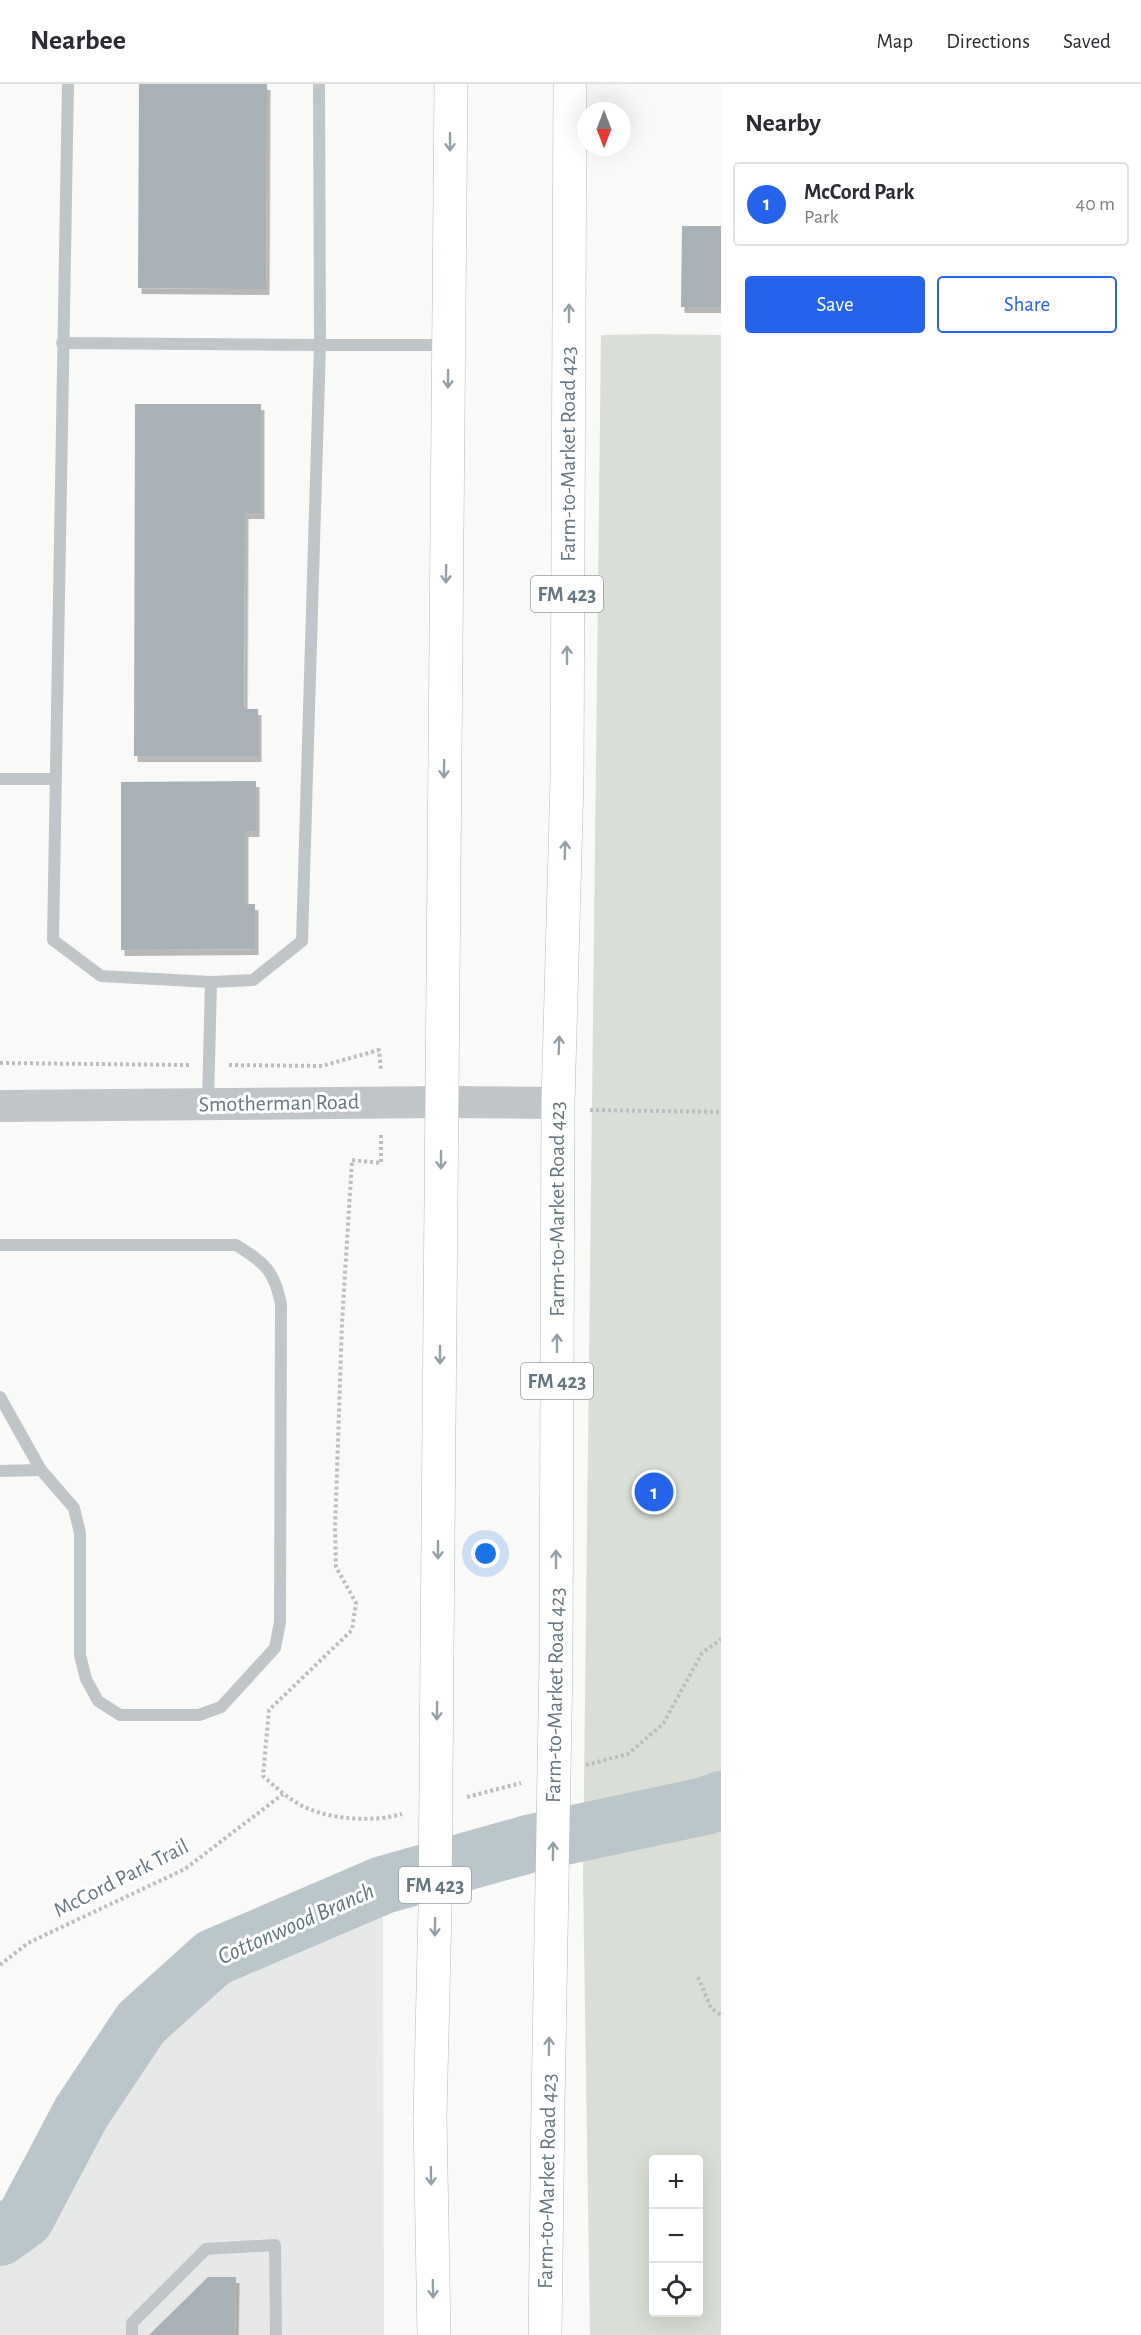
<!DOCTYPE html>
<html lang="en">
<head>
<meta charset="utf-8">
<style>
  body { margin:0; font-family:"Alegreya Sans",sans-serif; background:#f2f2f3; color:#2b2b33 }
  .controls { position:absolute; right:18px; bottom:18px; display:grid; overflow:hidden; border-radius:6px; box-shadow:0 6px 24px #0002 }
  .controls button { width:54px; height:54px; display:grid; place-items:center; padding:0; border:0; border-bottom:2px solid #e1e1e2; background:#fff; color:#2b2b33; font:30px sans-serif }
  .compass { position:absolute; left:577px; top:18px; width:54px; height:54px; border-radius:50%; background:#fff; box-shadow:0 6px 24px #0002; rotate:180deg }
  .you { position:absolute; left:486px; top:1470px; width:21px; height:21px; margin:-15px; border:4px solid #fff; border-radius:50%; background:#1a73e8; box-shadow:0 0 0 9px #1a73e833 }
  .badge { display:grid; place-items:center; width:39px; height:39px; border-radius:50%; background:#2563eb; color:#fff; font-size:20px; font-weight:700 }
  .pin { position:absolute; translate:-50% -50%; border:3px solid #fff; box-shadow:0 2px 6px #0006 }
  .list { margin:0; padding:0; list-style:none }
  h2 { display:flex; justify-content:space-between; align-items:center; height:78px; margin:0; padding:0 24px; font-size:26px }
  h2 small { font-size:20px; font-weight:400; color:#7c7c81 }
  .list li { display:grid; grid-template-columns:39px 1fr auto; gap:18px; align-items:center; box-sizing:border-box; height:84px; margin:0 12px 12px; padding:0 12px; border:2px solid #e1e1e2; border-radius:6px }
  .list b { display:block; font-size:22px; white-space:nowrap }
  .list p { margin:0; font-size:20px; white-space:nowrap; color:#7c7c81 }
  .list em { font-size:20px; font-style:normal; color:#7c7c81 }
  .actions { display:flex; gap:12px; padding:18px 24px }
  .actions a { flex:1; padding:14px 0; border:2px solid #2563eb; border-radius:6px; text-align:center; font-size:21px; color:#2563eb }
  .actions .main { background:#2563eb; color:#fff }
  .icon { flex:none; width:33px; height:33px; fill:none; stroke:currentColor; stroke-width:2; stroke-linecap:round; stroke-linejoin:round }
  .map { position:relative; flex:none; width:721px; height:2251px; overflow:hidden }
  header { display:flex; align-items:center; gap:36px; box-sizing:border-box; height:84px; padding:0 30px; background:#fff; border-bottom:2px solid #e1e1e2 }
  header strong { font-size:28px }
  nav { display:flex; gap:33px; margin-inline-start:auto; font-size:21px }
  main { display:flex }
  aside { flex:1; background:#fff }
  .map>svg:first-child { display:block }
  .built { fill:#e7e9e8 }
  .green { fill:#d9ded6; fill-rule:evenodd }
  .lines { fill:none; stroke-linecap:round; stroke-linejoin:round }
  .river { stroke:#bac6ca; stroke-width:58 }
  .building { fill:#a7b1b6; filter:url(#shadow) }
  .primary-casing { stroke:#b4babd; stroke-width:34 }
  .path { stroke:#bbbec0; stroke-width:4; stroke-dasharray:3 3; stroke-linecap:butt }
  .service { stroke:#c0c5c8; stroke-width:12 }
  .tertiary { stroke:#c0c5c8; stroke-width:32 }
  .primary { stroke:#fff; stroke-width:33 }
  .primary-bridge-casing { stroke:#b4babd; stroke-width:34; stroke-linecap:butt }
  .primary-bridge { stroke:#fff; stroke-width:33 }
  .oneway { stroke:#93a0a6 }
  .labels { text-anchor:middle; dominant-baseline:central; stroke-width:6; stroke-linejoin:round; paint-order:stroke }
  .shield { fill:#fff; stroke:#93a0a6; stroke-width:1.5 }
  .shield-label { font-size:21px; font-weight:bold; fill:#657780 }
  .street-label { font-size:22px; fill:#657780; stroke:#fff }
  .water-label { font-size:24px; font-style:italic; fill:#60767a; stroke:#fff }
</style>
</head>
<body>
<header>
<strong>Nearbee</strong>
<nav><a>Map</a><a>Directions</a><a>Saved</a></nav>
</header>
<main>
<div class="map">
<svg width="721" height="2251" viewBox="0 0 721 2251">
  <defs>
    <filter id="shadow"><feDropShadow dx="3.5" dy="6" stdDeviation="0" flood-color="#0004"/></filter>
  </defs>
  <rect width="100%" height="100%" fill="#f9f9f7"/>
  <path class="built" d="M383 1801 384 2251H0V2153L25 2135 81 2029 141 1939 213 1874Z"/>
  <path class="green" d="M651 250 721 251V2251H590L583 1791 601 251ZM654 2076H698V2228H654Z"/>
  <g class="lines">
    <path class="river" d="M0 2153 25 2135 81 2029 141 1939 213 1874 383 1801 532 1759 705 1722 721 1716"/>
  </g>
  <g class="building">
    <path d="M139 0H267L266 205 138 204Z"/>
    <path d="M682 142H721V223H681Z"/>
    <path d="M135 320H261V429H245L244 625H258V672H134Z"/>
    <path d="M256 697V747H245V820H255V865L121 866V698Z"/>
    <path d="M208 2193H236L235 2251H149Z"/>
  </g>
  <g class="lines">
    <g class="primary-casing">
      <g id="primary">
        <path d="M437 1568 451 0"/>
        <path d="M556 1576 558 1019 567 695 570 0"/>
        <path d="M430 2033 434 2251"/>
        <path d="M545 2251 548 2021"/>
      </g>
    </g>
    <g class="path">
      <path d="M0 979 189 981"/>
      <path d="M229 981 322 982 379 966 381 986"/>
      <path d="M590 1026 721 1028"/>
      <path d="M381 1051V1079L352 1076 342 1239 335 1447 336 1483 356 1519 352 1546 269 1626 263 1692C277 1704 291 1718 309 1725 337 1736 374 1738 402 1730"/>
      <path d="M586 1681 628 1670 663 1640 702 1569 721 1555"/>
      <path d="M467 1713 521 1699"/>
      <path d="M0 1881 28 1859 185 1785 283 1710"/>
      <path d="M698 1893 711 1924 721 1931"/>
    </g>
    <g class="service">
      <path d="M68 0 53 856 101 892 211 898 208 1018"/>
      <path d="M319 0 320 261H448"/>
      <path d="M62 259 320 261 302 857 253 896 211 898"/>
      <path d="M0 695H56"/>
      <path d="M0 1161H236C265 1179 274 1186 281 1220L280 1538 275 1564 221 1623 199 1631H120L98 1617 86 1595 80 1571V1449L74 1424 41 1386 0 1313"/>
      <path d="M0 1387 41 1386"/>
      <path d="M132 2251V2239L206 2165 275 2161 276 2251"/>
    </g>
    <path class="tertiary" d="M0 1022 442 1018 558 1019"/>
    <use href="#primary" class="primary"/>
    <g class="primary-bridge-casing">
      <g id="primary-bridge">
        <path d="M548 2021 556 1576"/>
        <path d="M430 2033 435 1825 437 1568"/>
      </g>
    </g>
    <use href="#primary-bridge" class="primary-bridge"/>
  </g>
  <defs><path id="oneway-shaft" d="M-6 0H5M1.5-3L5.5 0L1.5 3" fill="none" stroke-width="1.6" stroke-linecap="round" stroke-linejoin="round" transform="scale(1.5)"/></defs>
  <g class="oneway">
    <use href="#oneway-shaft" transform="translate(450 58) rotate(90)"/>
    <use href="#oneway-shaft" transform="translate(569 229) rotate(-90)"/>
    <use href="#oneway-shaft" transform="translate(448 295) rotate(91)"/>
    <use href="#oneway-shaft" transform="translate(446 490) rotate(91)"/>
    <use href="#oneway-shaft" transform="translate(567 571) rotate(-90)"/>
    <use href="#oneway-shaft" transform="translate(444 685) rotate(91)"/>
    <use href="#oneway-shaft" transform="translate(565 766) rotate(-88)"/>
    <use href="#oneway-shaft" transform="translate(559 961) rotate(-88)"/>
    <use href="#oneway-shaft" transform="translate(441 1076) rotate(90)"/>
    <use href="#oneway-shaft" transform="translate(557 1259) rotate(-90)"/>
    <use href="#oneway-shaft" transform="translate(440 1271) rotate(90)"/>
    <use href="#oneway-shaft" transform="translate(438 1466) rotate(90)"/>
    <use href="#oneway-shaft" transform="translate(556 1475) rotate(-90)"/>
    <use href="#oneway-shaft" transform="translate(437 1627) rotate(91)"/>
    <use href="#oneway-shaft" transform="translate(553 1767) rotate(-89)"/>
    <use href="#oneway-shaft" transform="translate(435 1843) rotate(91)"/>
    <use href="#oneway-shaft" transform="translate(549 1962) rotate(-89)"/>
    <use href="#oneway-shaft" transform="translate(431 2092) rotate(89)"/>
    <use href="#oneway-shaft" transform="translate(433 2205) rotate(89)"/>
  </g>
  <g class="labels">
    <g class="shield">
      <rect x="531" y="492" width="72" height="36" rx="4.5"/>
      <rect x="521" y="1279" width="72" height="36" rx="4.5"/>
      <rect x="399" y="1783" width="72" height="36" rx="4.5"/>
    </g>
    <g class="shield-label">
      <text x="567" y="510">FM 423</text>
      <text x="557" y="1297">FM 423</text>
      <text x="435" y="1801">FM 423</text>
    </g>
    <g class="street-label">
      <text transform="translate(568 370) rotate(-90)">Farm-to-Market Road 423</text>
      <text transform="translate(279 1019) rotate(-1)">Smotherman Road</text>
      <text transform="translate(557 1125) rotate(-90)">Farm-to-Market Road 423</text>
      <text transform="translate(555 1611) rotate(-89)">Farm-to-Market Road 423</text>
      <text transform="translate(121 1794) rotate(-27)">McCord Park Trail</text>
      <text transform="translate(547 2097) rotate(-89)">Farm-to-Market Road 423</text>
    </g>
    <g class="water-label">
      <text transform="translate(296 1840) rotate(-24)">Cottonwood Branch</text>
    </g>
  </g>
</svg>
<div class="controls">
<button>+</button>
<button>−</button>
<button><svg class="icon" aria-label="locate" viewBox="0 0 24 24"><circle cx="12" cy="12" r="6"/><path d="M12 2v4M12 18v4M2 12h4M18 12h4"/></svg></button>
</div>
<svg class="compass" viewBox="-18 -18 36 36"><path d="M0-13l5 13h-10z" fill="#e53935"/><path d="M0 13l5-13h-10z" fill="#7c7c81"/></svg>
<div class="you"></div>
<div class="pin badge" style="left:654px;top:1408px">1</div>
</div>
<aside>
<h2>Nearby<small></small></h2>
<ul class="list">
<li><span class="badge">1</span><div><b>McCord Park</b><p>Park</p></div><em>40 m</em></li>
</ul>
<div class="actions"><a class="main">Save</a><a>Share</a></div>
</aside>
</main>
</body>
</html>
